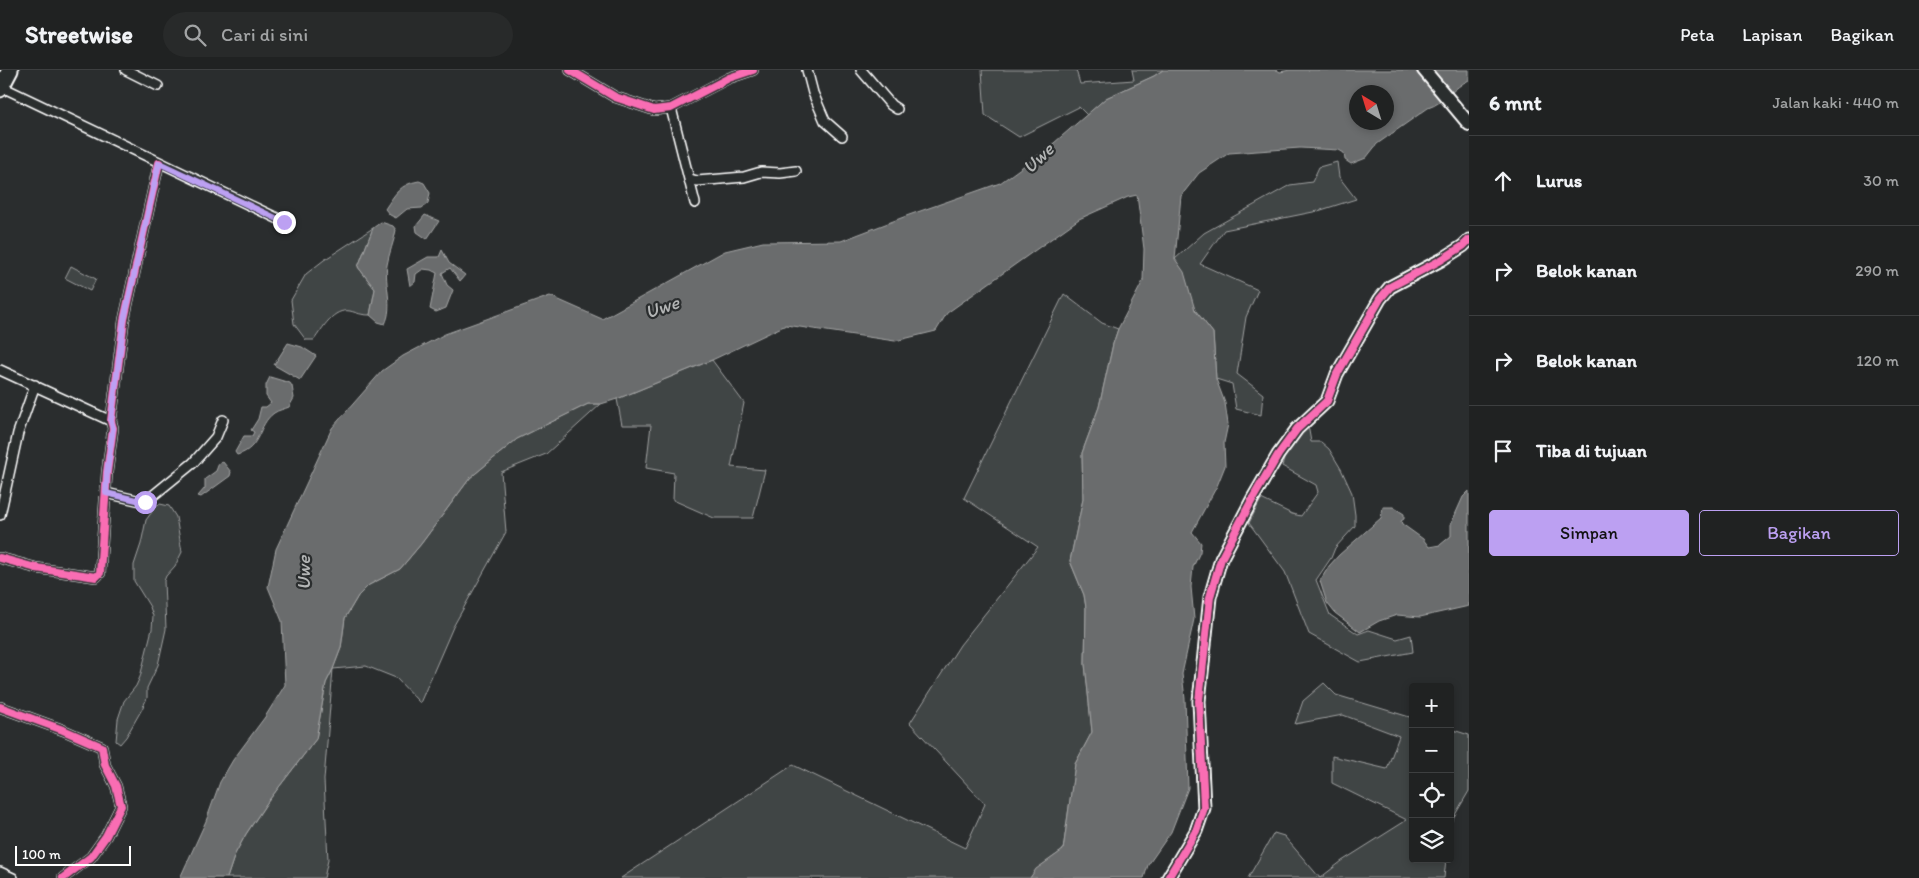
<!DOCTYPE html>
<html lang="id">
<head>
<meta charset="utf-8">
<style>
  body { margin:0; font-family:Itim,sans-serif; background:#282a2a; color:#f1f3f6 }
  .controls { position:absolute; right:15px; bottom:15px; display:grid; overflow:hidden; border-radius:5px; box-shadow:0 2px 8px #0003 }
  .controls button { width:45px; height:45px; display:grid; place-items:center; padding:0; border:0; border-bottom:1px solid #3d3f40; background:#202222; color:#f1f3f6; font:25px sans-serif }
  .compass { position:absolute; left:1349px; top:15px; width:45px; height:45px; border-radius:50%; background:#202222; box-shadow:0 2px 8px #0003; rotate:322deg }
  .scale { position:absolute; left:15px; bottom:12px; width:116px; box-sizing:border-box; padding-left:5px; border:2px solid #fff; border-top:0; font-size:14px; line-height:18px; white-space:nowrap; color:#fff; -webkit-text-stroke:4px #2a2d2e; paint-order:stroke }
  .stop { position:absolute; width:15px; height:15px; margin:-11px; border:4px solid #bca0f2; border-radius:50%; background:#fff }
  .stop.end { background:#bca0f2; border-color:#fff; box-shadow:0 1px 5px #0008 }
  .list { margin:0; padding:0; list-style:none }
  h2 { display:flex; justify-content:space-between; align-items:center; height:65px; margin:0; padding:0 20px; font-size:21px }
  h2 small { font-size:16px; font-weight:400; color:#a2a4a5 }
  .list li { display:grid; grid-template-columns:32px 1fr auto; gap:15px; align-items:center; box-sizing:border-box; height:90px; padding:0 20px; border-top:1px solid #3d3f40 }
  .list b { display:block; font-size:19px; white-space:nowrap }
  .list em { font-size:16px; font-style:normal; color:#a2a4a5 }
  .actions { display:flex; gap:10px; padding:15px 20px }
  .actions a { flex:1; padding:11px 0; border:1px solid #bca0f2; border-radius:5px; text-align:center; font-size:18px; color:#bca0f2 }
  .actions .main { background:#bca0f2; color:#111 }
  .icon { flex:none; width:28px; height:28px; fill:none; stroke:currentColor; stroke-width:2; stroke-linecap:round; stroke-linejoin:round }
  .map { position:relative; flex:none; width:1469px; height:808px; overflow:hidden }
  header { display:flex; align-items:center; gap:30px; box-sizing:border-box; height:70px; padding:0 25px; background:#202222; border-bottom:1px solid #3d3f40 }
  header strong { font-size:24px }
  nav { display:flex; gap:28px; margin-inline-start:auto; font-size:18px }
  .search { width:350px; height:45px; background:#282a2a; display:flex; align-items:center; gap:12px; box-sizing:border-box; padding:0 18px; border-radius:28px; color:#a2a4a5; font-size:19px }
  main { display:flex }
  aside { flex:1; background:#202222 }
  .map>svg:first-child { display:block }
  .green { fill:#414445; stroke:#a0a2a2 }
  .water { fill:#6a6c6d; stroke:#a6a7a7; fill-rule:evenodd }
  .lines { fill:none; stroke-linecap:round; stroke-linejoin:round }
  .minor-casing { stroke:#fff; stroke-width:12 }
  .tertiary-casing { stroke:#fff; stroke-width:15 }
  .secondary-casing { stroke:#fff; stroke-width:16 }
  .trunk-casing { stroke:#fff; stroke-width:19 }
  .minor { stroke:#2a2d2e; stroke-width:9 }
  .tertiary { stroke:#2a2d2e; stroke-width:11 }
  .secondary { stroke:#2a2d2e; stroke-width:12 }
  .trunk { stroke:#2a2d2e; stroke-width:15 }
  .cycleway-casing { stroke:#2a2d2e; stroke-width:11 }
  .cycleway { stroke:#f96db3; stroke-width:8 }
  .route { stroke:#bca0f2; stroke-width:6 }
  .labels { text-anchor:middle; dominant-baseline:central; stroke-width:4.5; stroke-linejoin:round; paint-order:stroke }
  .water-label { font-size:19px; font-style:italic; fill:#b4b6b6; stroke:#2a2d2e }
</style>
</head>
<body>
<header>
<strong>Streetwise</strong>
<div class="search"><svg class="icon" aria-label="search" viewBox="0 0 24 24"><circle cx="10" cy="10" r="6"/><path d="M15 15l6 6"/></svg>Cari di sini</div>
<nav><a>Peta</a><a>Lapisan</a><a>Bagikan</a></nav>
</header>
<main>
<div class="map">
<svg width="1469" height="808" viewBox="0 0 1469 808">
  <rect width="100%" height="100%" fill="#2a2d2e"/>
  <filter id="ink" filterUnits="userSpaceOnUse"><feTurbulence type="fractalNoise" baseFrequency=".02" numOctaves="2"/><feDisplacementMap in="SourceGraphic" scale="10" xChannelSelector="R" yChannelSelector="G"/><feConvolveMatrix kernelMatrix="1 2 1 2 8 2 1 2 1" color-interpolation-filters="sRGB"/></filter>
  <g filter="url(#ink)">
    <g class="green">
      <path d="M982 0H1076L1080 14 1134 10 1132 0H1163L1154 6 1106 28 1087 45 1079 37 1019 67 985 45Z"/>
      <path d="M1337 92 1339 107 1356 129 1318 141 1224 160 1200 194 1258 220 1246 247 1237 304 1263 324 1261 345 1236 339 1232 314 1216 309 1213 263 1195 240 1175 189 1204 163 1290 115 1312 112 1319 97Z"/>
      <path d="M373 158 358 197 375 219 370 245C361 245 358 243 350 241 333 238 323 258 314 270H306L294 254 291 230 306 204 324 190Z"/>
      <path d="M71 196 96 209 90 221 65 208Z"/>
      <path d="M1064 224 1102 253 1118 259 1113 274 1099 337 1082 383 1083 429 1070 491 1084 525 1086 538 1085 594 1092 662 1075 694 1063 780 1037 799 1030 808H621L793 695 965 778 985 734 910 653 960 575 1038 477 964 428Z"/>
      <path d="M712 290 744 333 731 397 765 400 753 448H714L673 430 674 403 646 398 651 355H622L617 329Z"/>
      <path d="M588 334H601L546 384 501 402 506 462 453 557 420 633 396 608 366 596 333 599 324 710 328 790 324 808H227L235 784 246 764 266 734 316 669 326 613 333 599 341 578 345 548 358 526 369 515 400 499 421 474 470 408 517 369Z"/>
      <path d="M1308 355 1311 372H1321L1329 379 1341 399 1352 423 1355 445V456L1335 478 1331 488 1316 510 1330 545 1358 564 1369 560 1397 569 1411 565 1413 582 1360 592 1309 564 1285 502 1249 453 1261 429 1292 444 1301 446 1318 422 1316 415 1282 396 1285 386Z"/>
      <path d="M160 434 169 436 176 447 182 482 175 496 166 506 164 511 166 559 158 595 147 618V628L142 639 126 667 120 674 116 671 118 649 124 631 136 616 140 607 152 559 153 546 150 537 134 511V495L141 474 146 450 157 435Z"/>
      <path d="M1324 613 1336 625 1413 648V789H1446L1444 808H1248L1274 763 1284 766 1320 808 1342 791 1407 750 1332 713V686L1387 699 1399 666 1343 645 1295 654 1303 631Z"/>
      <path d="M1450 659 1469 665V721L1452 750 1450 759Z"/>
    </g>
    <g class="water">
      <path d="M1163 0H1277L1280 2 1290 0H1469V10C1454 17 1444 33 1428 38L1377 74 1366 88 1351 94 1345 90 1344 83 1339 80 1300 78 1229 83 1199 103 1181 126 1175 189 1184 202 1195 240 1213 263 1216 309 1225 333 1228 354 1224 373 1225 396 1217 416 1192 462 1201 473 1200 482 1193 497 1191 517 1194 549 1182 604 1185 629 1188 718 1171 762 1148 795 1144 808H1030L1036 799 1063 780 1075 694 1092 662 1085 594 1086 538 1084 525 1070 491 1083 429 1082 383 1099 337 1113 274 1118 259 1143 211 1144 179 1137 125 1128 127 1079 149 947 243 936 261 895 271 786 255 712 290 617 329 601 334H588L517 369 470 408 421 474 400 499 369 515 358 526 345 548 341 578 333 599 326 613 316 669 266 734 246 764 235 784 227 808H180L206 751 220 712 233 690 265 647 285 615 282 551 268 517 276 479 332 358 382 301 403 286 445 264 550 226 602 249 725 181 763 172 841 171 909 145 1000 113 1047 79 1106 28 1154 6ZM1356 22H1386V52H1356Z"/>
      <path d="M419 111 424 113 430 123 428 133 422 138 407 139 396 148 390 145 385 139C395 124 400 114 419 111Z"/>
      <path d="M425 145 439 151 427 169 417 162 416 156Z"/>
      <path d="M381 152 393 156 396 160C394 172 389 183 387 195 384 214 394 236 385 254L378 252 370 245 375 219 358 197 373 158Z"/>
      <path d="M442 180 449 193 465 205 460 211 450 198 442 203 447 215 453 220 446 238 436 242 430 239 437 203 431 200 423 199 416 204 415 212 410 216 407 199 428 187H439Z"/>
      <path d="M288 273 302 277 316 286 300 310 274 295Z"/>
      <path d="M270 307 290 313 292 316 294 328 289 337C285 339 278 340 274 343 257 355 262 378 237 385L235 382 244 366H252L254 362 251 360 258 349 261 337H266L271 333 266 326V315Z"/>
      <path d="M223 392 231 402 230 406 201 427 198 426 205 418V409L216 401 219 393Z"/>
      <path d="M1469 421V536L1420 547 1397 545 1379 551 1360 562 1335 543 1327 533 1320 511 1329 496 1339 485 1381 448 1383 437H1393L1404 444V449L1401 451 1402 454 1423 469 1429 477 1440 475 1451 466V454L1463 427Z"/>
    </g>
    <g class="lines">
      <g class="minor-casing">
        <g id="minor">
          <path d="M126 0 158 16"/>
          <path d="M570 0 615 27 654 40 671 38 729 8 753 0"/>
          <path d="M807 0 813 23 825 51 842 66"/>
          <path d="M861 0 891 35 897 39"/>
          <path d="M0 16 285 152"/>
          <path d="M671 38 695 133"/>
          <path d="M690 109 697 111 709 110 744 107 761 102 780 103 796 101"/>
          <path d="M0 300 111 351"/>
          <path d="M106 423 145 432 193 393 216 367 223 350"/>
          <path d="M0 445 18 363 35 315"/>
          <path d="M0 488 36 498 96 507 100 503 107 402 113 358 111 351 124 250 159 93"/>
          <path d="M0 637 63 660 102 677 105 695 116 716 121 736 106 766 91 787 63 808"/>
          <path d="M0 802 13 808"/>
        </g>
      </g>
      <g class="tertiary-casing">
        <path id="tertiary" d="M1168 808 1196 761 1204 738 1199 631 1210 527 1221 489 1253 428 1278 385 1297 359 1327 331 1337 304 1380 229 1390 217 1441 190 1463 176 1469 170"/>
      </g>
      <g class="secondary-casing">
        <path id="secondary" d="M1424 0 1469 54"/>
      </g>
      <g class="trunk-casing">
        <path id="trunk" d="M0 19 10 0"/>
      </g>
      <use href="#minor" class="minor"/>
      <use href="#tertiary" class="tertiary"/>
      <use href="#secondary" class="secondary"/>
      <use href="#trunk" class="trunk"/>
      <g class="cycleway-casing">
        <g id="cycleway">
          <path d="M570 0 615 27 654 40 671 38 729 8 753 0"/>
          <path d="M0 488 36 498 96 507 100 503 107 402 113 358 111 351 124 250 159 93"/>
          <path d="M0 637 63 660 102 677 105 695 116 716 121 736 106 766 91 787 63 808"/>
          <path d="M1168 808 1196 761 1204 738 1199 631 1210 527 1221 489 1253 428 1278 385 1297 359 1327 331 1337 304 1380 229 1390 217 1441 190 1463 176 1469 170"/>
        </g>
      </g>
      <use href="#cycleway" class="cycleway"/>
    </g>
  </g>
  <g class="lines" filter="url(#ink)">
    <path class="route" d="M145 432 106 423 107 402 113 358 111 351 124 250 159 93 284 152"/>
  </g>
  <g class="labels">
    <g class="water-label">
      <text transform="translate(1038 88) rotate(-44)">Uwe</text>
      <text transform="translate(662 237) rotate(-19)">Uwe</text>
      <text transform="translate(303 503) rotate(-90)">Uwe</text>
    </g>
  </g>
</svg>
<div class="controls">
<button>+</button>
<button>−</button>
<button><svg class="icon" aria-label="locate" viewBox="0 0 24 24"><circle cx="12" cy="12" r="6"/><path d="M12 2v4M12 18v4M2 12h4M18 12h4"/></svg></button>
<button><svg class="icon" aria-label="layers" viewBox="0 0 24 24"><path d="M12 4l9 5-9 5-9-5zM3 14l9 5 9-5"/></svg></button>
</div>
<svg class="compass" viewBox="-18 -18 36 36"><path d="M0-13l5 13h-10z" fill="#e53935"/><path d="M0 13l5-13h-10z" fill="#a2a4a5"/></svg>
<div class="scale">100 m</div>
<div class="stop" style="left:145px;top:432px"></div>
<div class="stop end" style="left:284px;top:152px"></div>
</div>
<aside>
<h2>6 mnt<small>Jalan kaki · 440 m</small></h2>
<ul class="list">
<li><svg class="icon" aria-label="ahead" viewBox="0 0 24 24"><path d="M12 20V5M6 11l6-6 6 6"/></svg><div><b>Lurus</b></div><em>30 m</em></li>
<li><svg class="icon" aria-label="right" viewBox="0 0 24 24"><path d="M7 20v-9h11M14 6l5 5-5 5"/></svg><div><b>Belok kanan</b></div><em>290 m</em></li>
<li><svg class="icon" aria-label="right" viewBox="0 0 24 24"><path d="M7 20v-9h11M14 6l5 5-5 5"/></svg><div><b>Belok kanan</b></div><em>120 m</em></li>
<li><svg class="icon" aria-label="arrive" viewBox="0 0 24 24"><path d="M6 21V4h12l-3 4 3 4H6"/></svg><div><b>Tiba di tujuan</b></div></li>
</ul>
<div class="actions"><a class="main">Simpan</a><a>Bagikan</a></div>
</aside>
</main>
</body>
</html>
